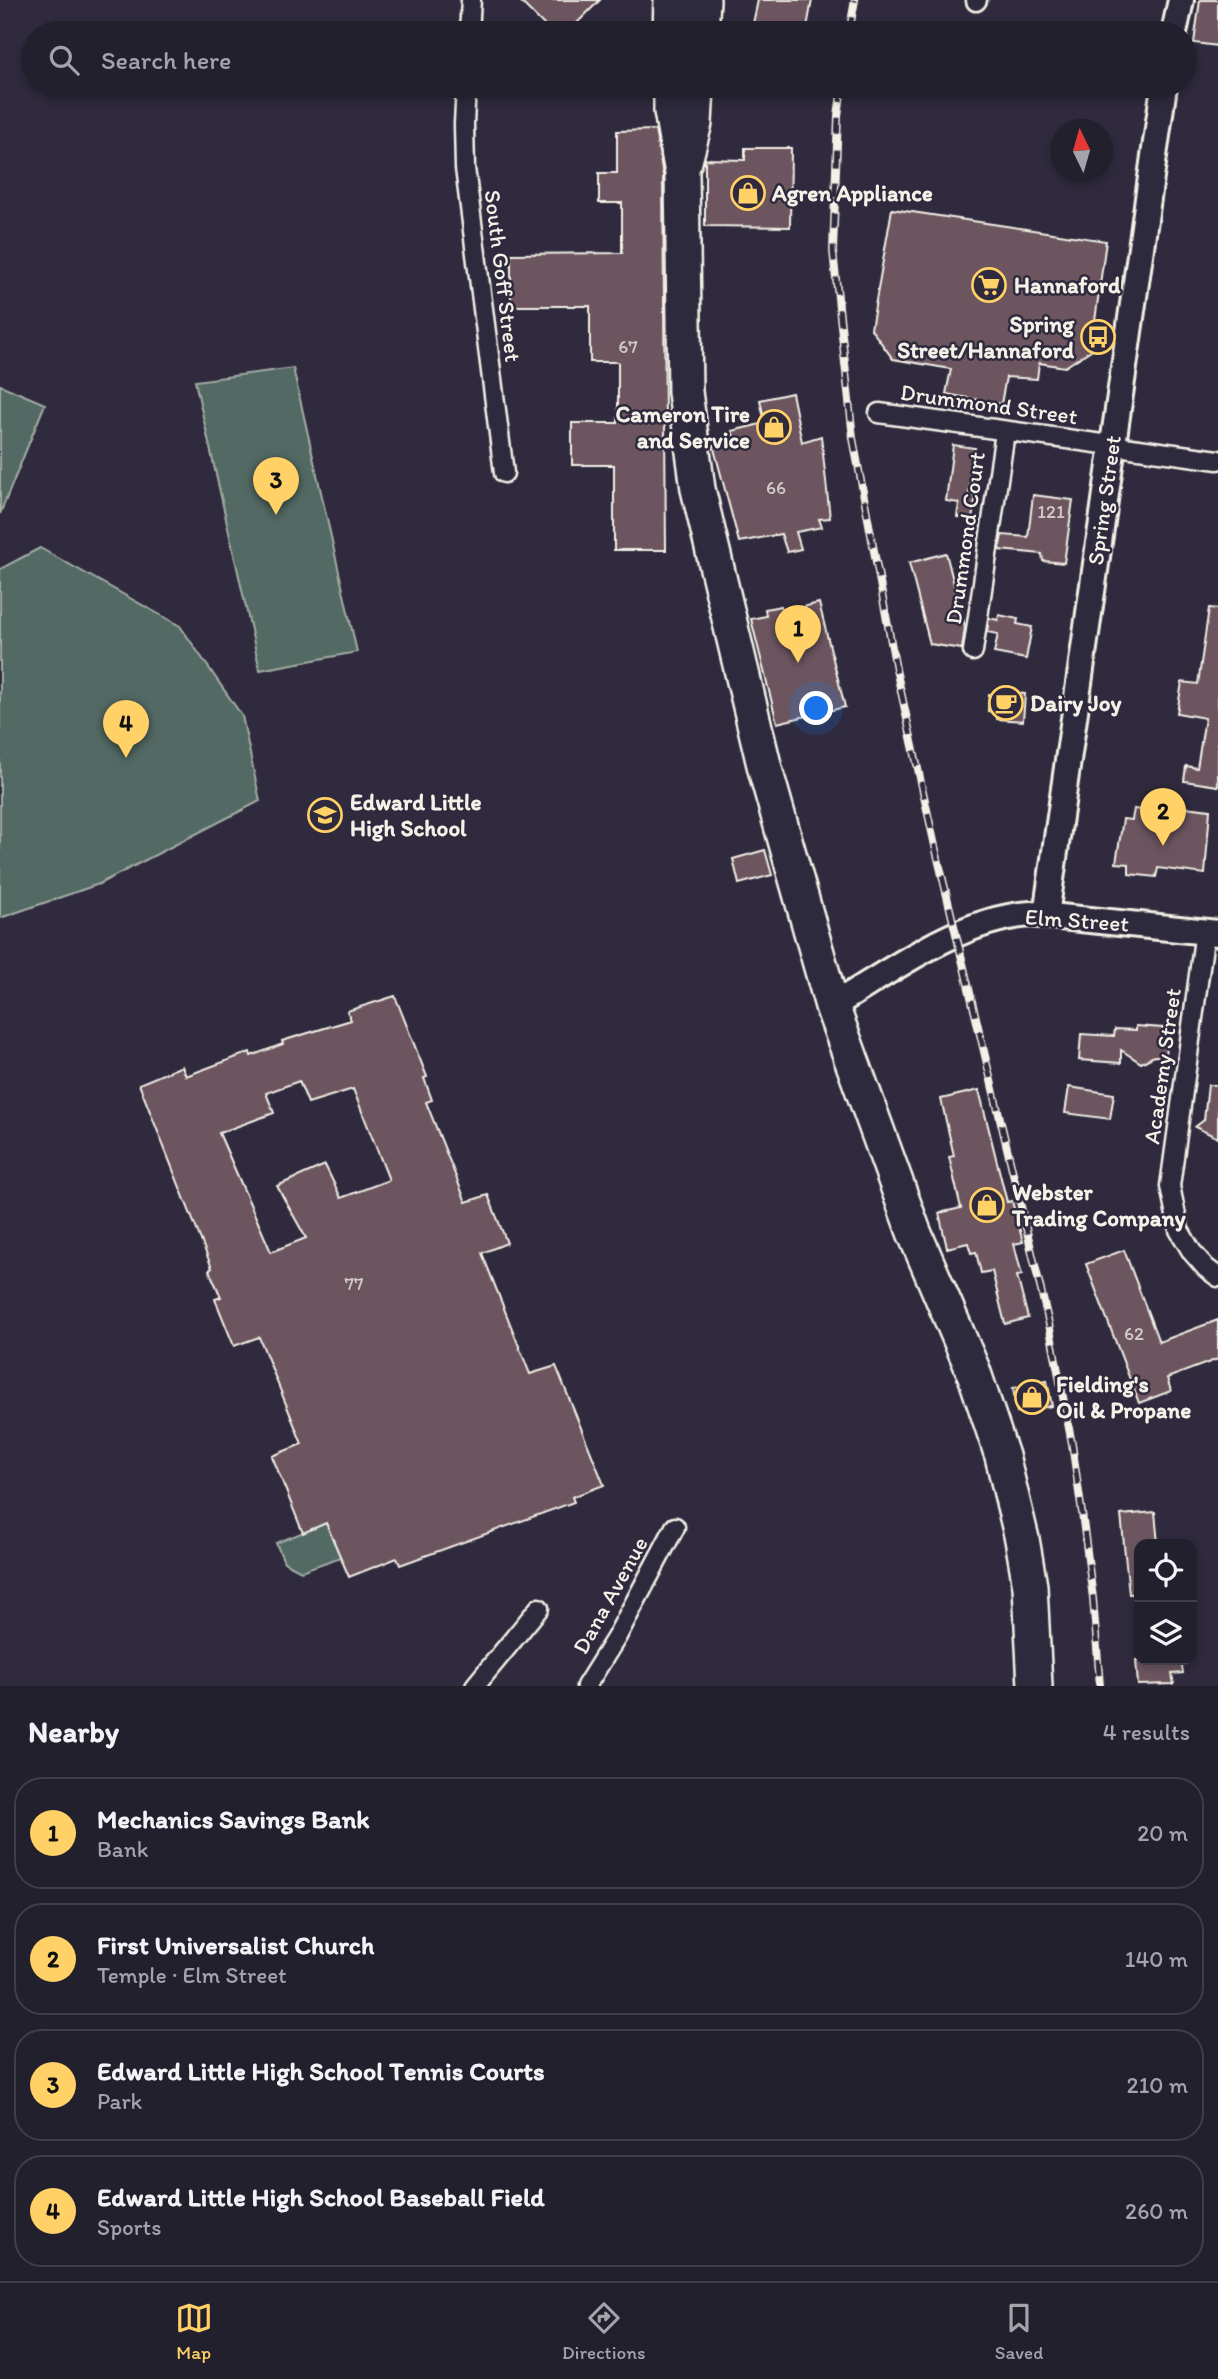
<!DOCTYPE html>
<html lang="en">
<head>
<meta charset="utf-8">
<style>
  body { margin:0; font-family:Itim,sans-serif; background:#2f2d3a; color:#f1f3f6 }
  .controls { position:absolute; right:21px; bottom:21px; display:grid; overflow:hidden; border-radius:14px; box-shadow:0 4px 10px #0003 }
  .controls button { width:63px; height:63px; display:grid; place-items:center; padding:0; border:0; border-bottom:2px solid #403e4a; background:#23202e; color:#f1f3f6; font:35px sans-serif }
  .compass { position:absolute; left:1050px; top:119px; width:63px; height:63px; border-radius:50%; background:#23202e; box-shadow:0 4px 10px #0003; rotate:355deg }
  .you { position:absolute; left:817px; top:709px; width:24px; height:24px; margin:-18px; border:5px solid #fff; border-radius:50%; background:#1a73e8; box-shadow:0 0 0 10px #1a73e833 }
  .badge { display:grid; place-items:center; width:46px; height:46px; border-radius:50%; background:#ffd166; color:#111; font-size:23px; font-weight:700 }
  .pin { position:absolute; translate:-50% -58px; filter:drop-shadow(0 2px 4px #0008) }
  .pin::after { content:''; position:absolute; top:37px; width:24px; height:21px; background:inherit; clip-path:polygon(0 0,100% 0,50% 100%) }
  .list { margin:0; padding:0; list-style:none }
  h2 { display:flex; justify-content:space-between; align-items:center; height:91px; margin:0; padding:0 28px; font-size:30px }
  h2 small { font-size:23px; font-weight:400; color:#a3a3aa }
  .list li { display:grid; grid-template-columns:46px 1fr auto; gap:21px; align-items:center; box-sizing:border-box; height:112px; margin:0 14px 14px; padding:0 14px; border:2px solid #403e4a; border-radius:28px }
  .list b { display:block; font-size:26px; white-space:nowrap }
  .list p { margin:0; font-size:23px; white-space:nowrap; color:#a3a3aa }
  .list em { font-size:23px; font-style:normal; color:#a3a3aa }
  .icon { flex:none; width:38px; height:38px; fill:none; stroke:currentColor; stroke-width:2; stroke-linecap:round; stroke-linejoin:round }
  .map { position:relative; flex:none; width:1218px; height:1686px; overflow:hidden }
  .search { position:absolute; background:#23202e; box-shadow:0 4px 10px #0003; left:21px; right:21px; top:21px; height:77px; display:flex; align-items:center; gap:18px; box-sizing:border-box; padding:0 24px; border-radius:38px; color:#a3a3aa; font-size:26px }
  .sheet { height:595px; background:#23202e }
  nav { display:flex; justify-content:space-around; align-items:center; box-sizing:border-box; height:98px; border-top:2px solid #403e4a; background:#23202e; font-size:19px; color:#a3a3aa }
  nav a { display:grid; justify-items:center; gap:4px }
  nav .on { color:#ffd166 }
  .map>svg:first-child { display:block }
  .green { fill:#536964; stroke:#a4ada6; stroke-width:2 }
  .building { fill:#6c555f; stroke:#f4f1e8; stroke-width:2; fill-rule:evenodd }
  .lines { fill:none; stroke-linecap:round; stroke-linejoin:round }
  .street-casing { stroke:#f4f1e8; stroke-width:23 }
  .secondary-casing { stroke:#f4f1e8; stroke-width:30 }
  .highway-casing { stroke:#f4f1e8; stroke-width:38 }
  .street { stroke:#2f2a3d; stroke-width:18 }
  .secondary { stroke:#2f2a3d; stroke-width:24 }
  .highway { stroke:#2f2a3d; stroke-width:33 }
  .rail-casing { stroke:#f4f1e8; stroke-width:8 }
  .rail { stroke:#2f2a3d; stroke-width:5; stroke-dasharray:16; stroke-linecap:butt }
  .labels { text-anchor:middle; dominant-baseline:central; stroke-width:5; stroke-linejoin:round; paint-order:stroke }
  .number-label { font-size:19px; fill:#d2cac6 }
  .poi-label { font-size:23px; font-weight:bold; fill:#f4f1e8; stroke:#2f2a3d; text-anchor:start }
  .street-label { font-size:23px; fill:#f4f1e8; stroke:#2f2a3d }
</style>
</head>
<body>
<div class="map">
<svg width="1218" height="1686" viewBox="0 0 1218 1686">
  <rect width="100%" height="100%" fill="#2f2a3d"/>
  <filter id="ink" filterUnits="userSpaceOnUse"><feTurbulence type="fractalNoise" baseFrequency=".0143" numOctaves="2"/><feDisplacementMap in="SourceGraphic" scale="14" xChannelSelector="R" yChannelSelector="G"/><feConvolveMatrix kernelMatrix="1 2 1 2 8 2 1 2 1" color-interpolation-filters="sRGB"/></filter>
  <g filter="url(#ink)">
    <g class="green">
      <path d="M293 368 357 652 260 670 195 381Z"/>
      <path d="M0 385 45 404 0 514Z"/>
      <path d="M40 548 180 626 242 716 260 801 99 884 0 918V569Z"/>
      <path d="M326 1523 341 1557 301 1571 284 1562 276 1543Z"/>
    </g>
    <g class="building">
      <path d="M519 0H600L577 23 587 33H552Z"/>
      <path d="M758 0H812L806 33H751Z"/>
      <path d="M1200 0H1218V46L1194 43Z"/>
      <path d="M655 130 663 175 666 550H614V465H572V423H618V362H590V306H511V254L622 253V203H599V173H617V131Z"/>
      <path d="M745 148H791L790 227 705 226V159L745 160Z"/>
      <path d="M892 209 1106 241 1091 350 1065 367 1039 363 1037 379 1006 377 1001 404 946 394 951 369 893 359 871 329Z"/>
      <path d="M792 393 802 442 821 436 830 518 819 519 822 527 796 532 801 549 787 552 781 534 739 542 713 445 735 439 732 431 765 423 760 400Z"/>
      <path d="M953 445 975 448 969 495 976 496 972 519 957 517 959 503 946 501Z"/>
      <path d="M1033 495 1073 500 1064 563 1043 561 1042 554 999 550 1002 535 1028 537Z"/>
      <path d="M946 553 965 627 962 649 930 644 909 563Z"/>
      <path d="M819 603 845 707 777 723 751 619 766 616 765 609 781 606 783 612Z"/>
      <path d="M1209 608 1218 609V786L1184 781 1186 766 1197 768 1205 718 1177 713 1182 682 1198 684Z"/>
      <path d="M999 615 1018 619 1017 624 1032 627 1026 659 994 653 998 634 987 632 989 618 998 620Z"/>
      <path d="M1002 692 1025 694 1023 721 997 719 998 712 988 711 989 694 1002 695Z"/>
      <path d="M1185 807 1210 810 1205 874 1158 868 1156 877 1129 874V864L1116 863 1123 819 1132 820 1134 809 1183 817Z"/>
      <path d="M765 850 772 875 739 884 733 859Z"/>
      <path d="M395 996 427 1077 424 1078 432 1100 426 1102 466 1202 488 1195 507 1243 482 1253 530 1374 556 1366 604 1485 572 1497 574 1502 400 1565 397 1558 349 1577 326 1523 303 1533 272 1456 302 1444 259 1337 234 1346 215 1299 221 1297 209 1270 212 1268 139 1084 182 1066 186 1076 250 1052 251 1056 283 1044 282 1041 351 1020 347 1011ZM299 1081 308 1103 353 1089 389 1180 341 1198 325 1165 277 1186 306 1238 271 1252 219 1133 274 1113 266 1093Z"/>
      <path d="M1136 1026 1163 1028 1162 1033H1167L1165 1057 1154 1056 1141 1063 1121 1050V1063L1079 1060 1081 1034 1114 1036 1115 1029 1136 1030Z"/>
      <path d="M1208 1085H1218V1138L1195 1127 1204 1120Z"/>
      <path d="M1069 1087 1114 1094 1110 1119 1065 1113Z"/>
      <path d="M979 1090 1007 1202 1012 1201 1023 1242 1014 1244 1022 1275 1017 1276 1028 1318 1005 1324 992 1271 981 1273 976 1252 971 1253 968 1243 947 1248 939 1213 961 1208 949 1157 954 1156 941 1099Z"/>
      <path d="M1124 1250 1159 1342 1218 1320V1359L1167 1378 1171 1391 1139 1403 1086 1264Z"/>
      <path d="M1047 1381 1052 1406 1017 1412 1013 1388Z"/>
      <path d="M1155 1512 1158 1544H1139V1594H1129L1121 1515Z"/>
      <path d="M1136 1660H1181L1183 1673 1172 1674 1174 1684 1138 1685Z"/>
    </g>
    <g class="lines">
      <g class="street-casing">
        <g id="street">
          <path d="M976 1 977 0"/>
          <path d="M469 33 471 0"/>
          <path d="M466 86 464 124 465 168 504 473"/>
          <path d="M879 413 1218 460"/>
          <path d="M973 651 1005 432"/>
          <path d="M1205 931 1170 1186 1179 1230 1192 1252 1206 1268 1218 1277"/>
          <path d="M475 1686 539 1608"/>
          <path d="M586 1686 616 1638 675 1527"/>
        </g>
      </g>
      <g class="secondary-casing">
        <g id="secondary">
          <path d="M1174 33 1181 0"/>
          <path d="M1046 915 1164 86"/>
          <path d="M832 1006C893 970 959 919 1031 914L1218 933"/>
        </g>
      </g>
      <g class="highway-casing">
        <g id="highway">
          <path d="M670 33 671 0"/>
          <path d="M701 33 703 0"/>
          <path d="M671 86V111L682 173 685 392 698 489 765 769 832 1006 914 1232 973 1370 1002 1456 1022 1539 1030 1586 1035 1686"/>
          <path d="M685 161 695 123 697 86"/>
        </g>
      </g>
      <use href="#street" class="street"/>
      <use href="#secondary" class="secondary"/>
      <use href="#highway" class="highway"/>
      <g class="rail-casing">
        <g id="rail">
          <path d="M849 33 855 0"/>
          <path d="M842 86 838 116 833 251 853 438 896 669 935 846 1049 1324 1072 1444 1082 1513 1093 1598 1100 1686"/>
        </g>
      </g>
      <use href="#rail" class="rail"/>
    </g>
  </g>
  <defs>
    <g id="shop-ring" transform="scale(1.75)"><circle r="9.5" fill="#2f2a3d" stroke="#ffd166" stroke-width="1.5"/><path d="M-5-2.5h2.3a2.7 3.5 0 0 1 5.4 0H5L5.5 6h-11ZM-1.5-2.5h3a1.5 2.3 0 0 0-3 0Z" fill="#ffd166"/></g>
    <g id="supermarket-ring" transform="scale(1.75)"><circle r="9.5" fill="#2f2a3d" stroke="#ffd166" stroke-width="1.5"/><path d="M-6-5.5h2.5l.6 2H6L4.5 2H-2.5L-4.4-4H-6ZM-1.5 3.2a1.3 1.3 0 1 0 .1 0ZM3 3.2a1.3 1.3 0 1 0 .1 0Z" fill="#ffd166"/></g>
    <g id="bus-ring" transform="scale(1.75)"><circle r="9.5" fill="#2f2a3d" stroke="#ffd166" stroke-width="1.5"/><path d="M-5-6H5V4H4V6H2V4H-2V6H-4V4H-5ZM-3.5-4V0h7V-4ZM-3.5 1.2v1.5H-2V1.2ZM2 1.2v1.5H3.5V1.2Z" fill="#ffd166"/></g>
    <g id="cafe-ring" transform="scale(1.75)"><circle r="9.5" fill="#2f2a3d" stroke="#ffd166" stroke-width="1.5"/><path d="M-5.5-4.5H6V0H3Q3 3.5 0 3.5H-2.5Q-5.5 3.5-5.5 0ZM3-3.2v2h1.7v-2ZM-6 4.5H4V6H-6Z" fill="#ffd166"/></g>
    <g id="school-ring" transform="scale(1.75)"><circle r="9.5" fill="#2f2a3d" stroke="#ffd166" stroke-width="1.5"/><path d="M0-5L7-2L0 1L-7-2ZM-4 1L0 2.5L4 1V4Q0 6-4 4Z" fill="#ffd166"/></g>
  </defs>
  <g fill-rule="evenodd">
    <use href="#shop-ring" x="748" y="193"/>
    <use href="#supermarket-ring" x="989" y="285"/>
    <use href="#bus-ring" x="1098" y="337"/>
    <use href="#shop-ring" x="774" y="427"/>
    <use href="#cafe-ring" x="1006" y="703"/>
    <use href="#school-ring" x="325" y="815"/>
    <use href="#shop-ring" x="987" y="1205"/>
    <use href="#shop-ring" x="1032" y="1397"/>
  </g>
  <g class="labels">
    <g class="number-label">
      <text x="628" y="346">67</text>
      <text x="776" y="487">66</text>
      <text x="1051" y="511">121</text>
      <text x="354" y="1283">77</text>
      <text x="1134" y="1333">62</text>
    </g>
    <g class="poi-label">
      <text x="772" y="193">Agren Appliance</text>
      <text x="1014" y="285">Hannaford</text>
      <text x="1074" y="324" text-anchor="end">Spring<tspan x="1074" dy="26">Street/Hannaford</tspan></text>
      <text x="750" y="414" text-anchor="end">Cameron Tire<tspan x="750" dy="26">and Service</tspan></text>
      <text x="1030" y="703">Dairy Joy</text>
      <text x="350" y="802">Edward Little<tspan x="350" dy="26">High School</tspan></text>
      <text x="1012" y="1192">Webster<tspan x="1012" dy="26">Trading Company</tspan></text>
      <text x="1056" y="1384">Fielding's<tspan x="1056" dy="26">Oil &amp; Propane</tspan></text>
    </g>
    <g class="street-label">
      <text transform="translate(503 276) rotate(83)">South Goff Street</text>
      <text transform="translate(989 404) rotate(8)">Drummond Street</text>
      <text transform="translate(1104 500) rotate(-82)">Spring Street</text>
      <text transform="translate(965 538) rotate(-82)">Drummond Court</text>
      <text transform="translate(1077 920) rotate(4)">Elm Street</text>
      <text transform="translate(1162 1066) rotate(-82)">Academy Street</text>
      <text transform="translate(610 1595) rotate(-61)">Dana Avenue</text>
    </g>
  </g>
</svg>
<div class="controls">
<button><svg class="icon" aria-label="locate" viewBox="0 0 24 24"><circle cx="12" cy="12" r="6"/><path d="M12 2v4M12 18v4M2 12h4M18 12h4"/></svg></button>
<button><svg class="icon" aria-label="layers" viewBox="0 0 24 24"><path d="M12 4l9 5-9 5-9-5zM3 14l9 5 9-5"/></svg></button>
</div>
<svg class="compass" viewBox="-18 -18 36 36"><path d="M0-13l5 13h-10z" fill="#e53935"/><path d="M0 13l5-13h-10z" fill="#a3a3aa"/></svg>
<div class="you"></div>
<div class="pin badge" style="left:798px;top:663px">1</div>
<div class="pin badge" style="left:1163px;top:846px">2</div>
<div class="pin badge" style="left:276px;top:515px">3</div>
<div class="pin badge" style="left:126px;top:758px">4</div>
<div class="search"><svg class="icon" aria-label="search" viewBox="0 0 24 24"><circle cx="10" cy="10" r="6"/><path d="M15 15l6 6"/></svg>Search here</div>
</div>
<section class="sheet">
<h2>Nearby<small>4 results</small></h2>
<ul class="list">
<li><span class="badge">1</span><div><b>Mechanics Savings Bank</b><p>Bank</p></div><em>20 m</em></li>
<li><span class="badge">2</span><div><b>First Universalist Church</b><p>Temple · Elm Street</p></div><em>140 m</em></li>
<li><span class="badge">3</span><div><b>Edward Little High School Tennis Courts</b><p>Park</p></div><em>210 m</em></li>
<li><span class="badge">4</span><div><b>Edward Little High School Baseball Field</b><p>Sports</p></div><em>260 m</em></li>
</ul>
</section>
<nav>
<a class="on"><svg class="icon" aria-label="map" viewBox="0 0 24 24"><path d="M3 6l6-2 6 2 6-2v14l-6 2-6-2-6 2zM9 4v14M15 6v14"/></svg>Map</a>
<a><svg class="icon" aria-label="directions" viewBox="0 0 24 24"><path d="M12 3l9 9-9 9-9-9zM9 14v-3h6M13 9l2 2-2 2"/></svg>Directions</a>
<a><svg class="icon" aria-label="saved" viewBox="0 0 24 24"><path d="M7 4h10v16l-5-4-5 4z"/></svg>Saved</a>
</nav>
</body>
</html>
